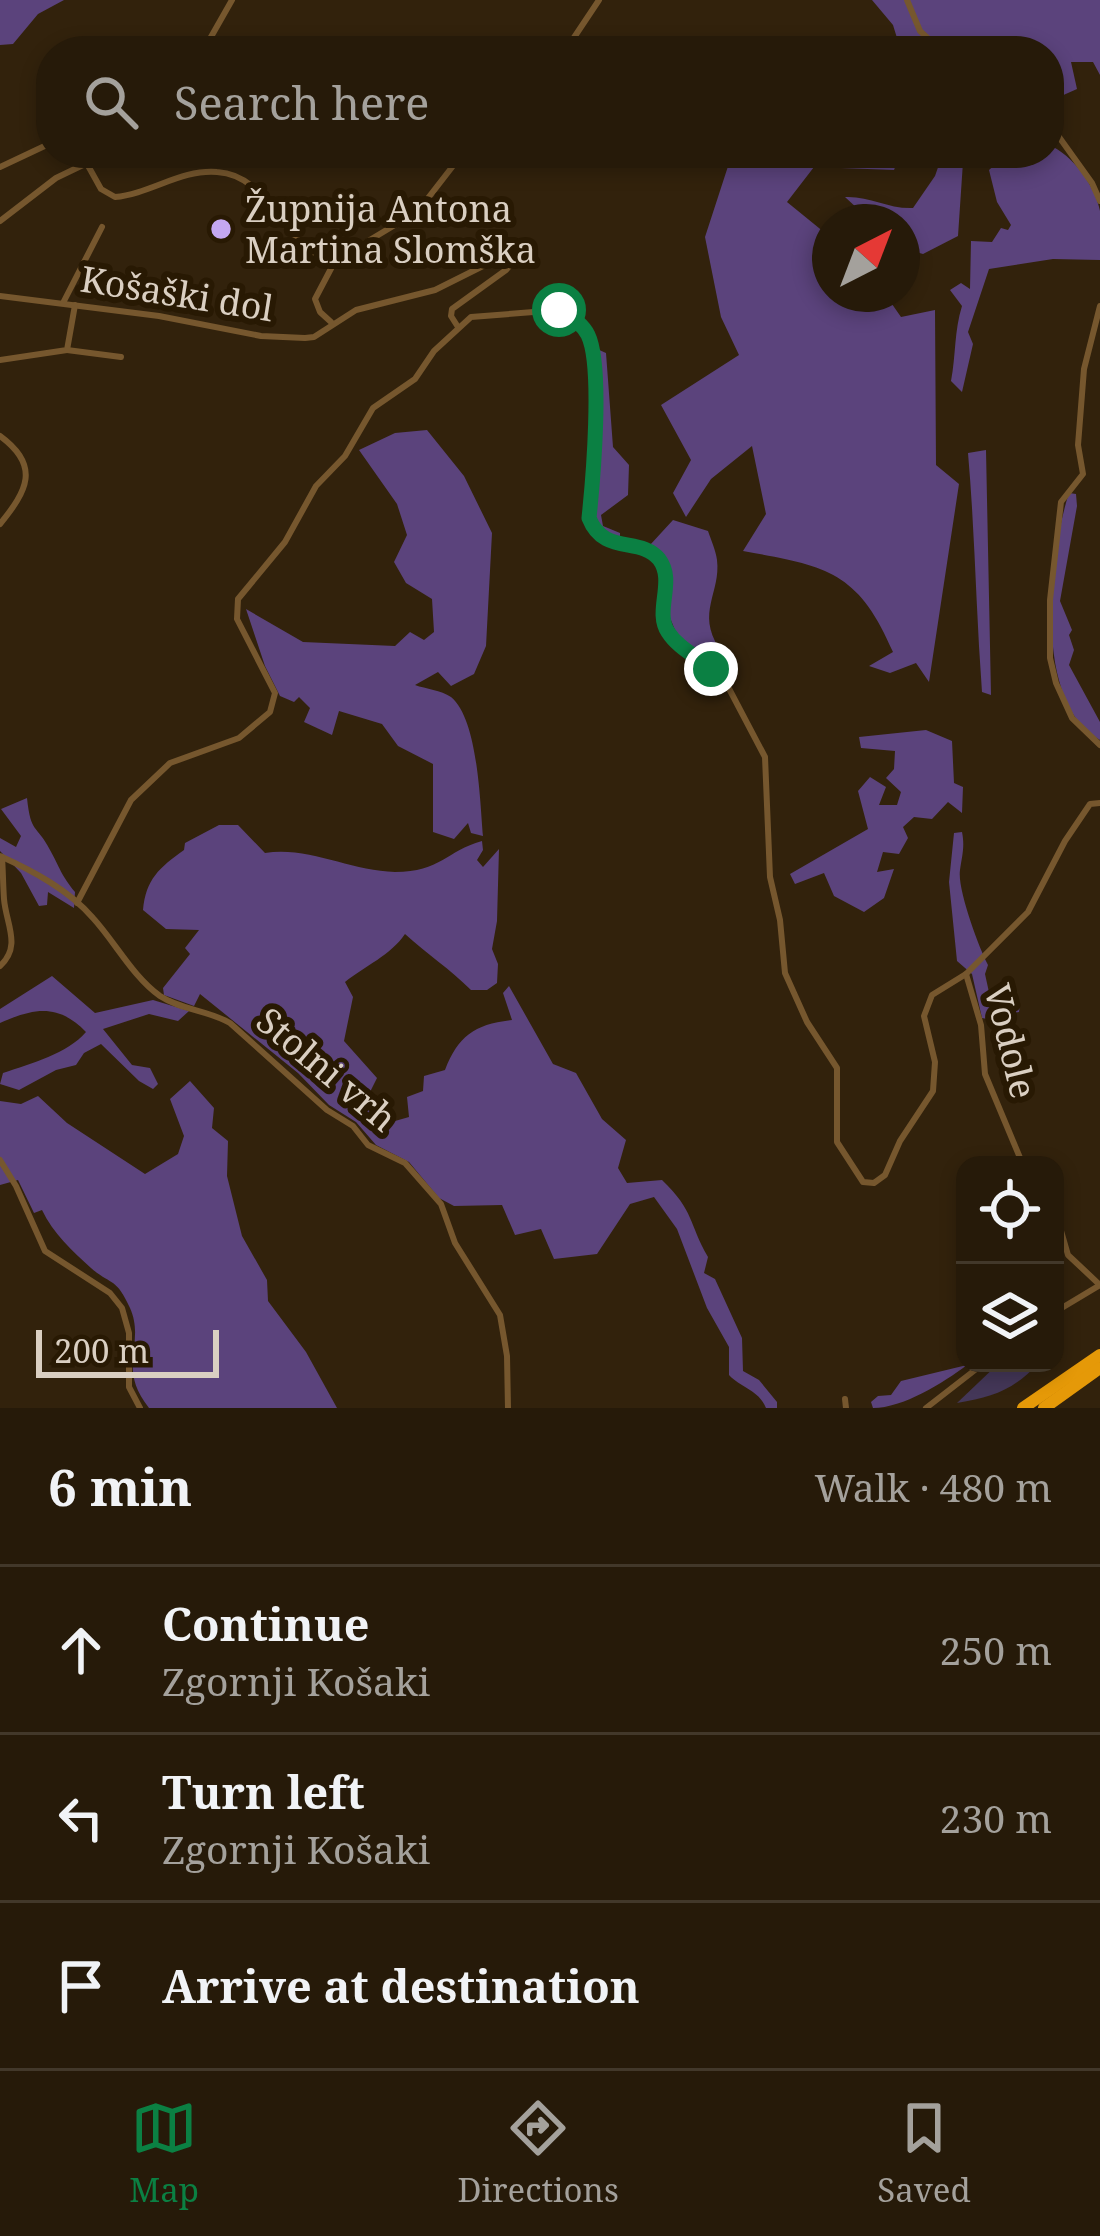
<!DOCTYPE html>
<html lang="en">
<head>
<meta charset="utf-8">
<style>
  body { margin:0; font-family:"Noto Serif",serif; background:#2e2312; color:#f1f3f6 }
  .controls { position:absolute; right:36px; bottom:36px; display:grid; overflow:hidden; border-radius:24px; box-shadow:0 6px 18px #0003 }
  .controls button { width:108px; height:108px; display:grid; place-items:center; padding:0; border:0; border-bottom:3px solid #42382a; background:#261a09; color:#f1f3f6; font:60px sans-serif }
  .compass { position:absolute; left:812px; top:204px; width:108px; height:108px; border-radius:50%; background:#261a09; box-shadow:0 6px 18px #0003; rotate:42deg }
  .scale { position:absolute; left:36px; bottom:30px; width:183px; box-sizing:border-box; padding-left:12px; border:6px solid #dacfc2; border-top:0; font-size:33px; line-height:42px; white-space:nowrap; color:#dacfc2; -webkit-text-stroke:9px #281903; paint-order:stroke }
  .stop { position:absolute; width:36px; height:36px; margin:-27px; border:9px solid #0b8043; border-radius:50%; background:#fff }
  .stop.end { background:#0b8043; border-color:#fff; box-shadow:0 3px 12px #0008 }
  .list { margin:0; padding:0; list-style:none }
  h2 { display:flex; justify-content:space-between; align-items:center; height:156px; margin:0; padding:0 48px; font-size:51px }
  h2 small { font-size:39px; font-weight:400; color:#a4a19c }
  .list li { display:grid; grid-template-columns:78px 1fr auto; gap:36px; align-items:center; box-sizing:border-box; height:168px; padding:0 48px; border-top:3px solid #42382a }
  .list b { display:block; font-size:45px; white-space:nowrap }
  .list p { margin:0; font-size:39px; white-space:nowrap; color:#a4a19c }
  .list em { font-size:39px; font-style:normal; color:#a4a19c }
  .icon { flex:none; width:66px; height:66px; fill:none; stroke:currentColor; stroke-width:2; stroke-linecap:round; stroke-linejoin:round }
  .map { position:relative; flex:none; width:1100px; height:1408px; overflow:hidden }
  .search { position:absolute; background:#261a09; box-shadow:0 6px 18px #0003; left:36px; right:36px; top:36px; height:132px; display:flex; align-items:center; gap:30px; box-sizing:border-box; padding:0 42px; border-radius:48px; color:#a4a19c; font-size:45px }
  .sheet { height:660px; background:#261a09 }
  nav { display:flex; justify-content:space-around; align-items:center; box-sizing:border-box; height:168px; border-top:3px solid #42382a; background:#261a09; font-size:33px; color:#a4a19c }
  nav a { display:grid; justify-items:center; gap:6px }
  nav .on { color:#0b8043 }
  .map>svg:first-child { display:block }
  .green { fill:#443758 }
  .forest { fill:#5b437c }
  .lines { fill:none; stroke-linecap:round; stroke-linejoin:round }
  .minor { stroke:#76572e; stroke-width:6 }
  .highway { stroke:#e59908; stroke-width:12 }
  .route { stroke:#0b8043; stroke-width:15 }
  .poi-dot { fill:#c4a7f1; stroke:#281903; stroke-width:4.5 }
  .labels { text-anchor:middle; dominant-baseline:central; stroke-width:12; stroke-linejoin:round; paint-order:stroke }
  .poi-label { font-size:36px; fill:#dacfc2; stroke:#281903; text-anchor:start }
  .street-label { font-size:36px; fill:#dacfc2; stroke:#281903 }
</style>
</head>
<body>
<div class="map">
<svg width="1100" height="1408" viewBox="0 0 1100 1408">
  <rect width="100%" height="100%" fill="#32220c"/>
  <path class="green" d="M999 1363H1039C1012 1391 993 1397 957 1403Z"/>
  <g class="forest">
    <path d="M0 0H64L38 14 13 44 0 45Z"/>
    <path d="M872 0H1100V75L1093 62H1071L1077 89 1059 97 1049 87V51H901L893 25Z"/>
    <path d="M1049 145C1072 154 1096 187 1100 211 1100 227 1100 245 1100 260L1053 259 989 269 968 332 973 344 962 392 951 381C956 355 954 332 962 306L950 290 961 283 970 289 971 241 992 242 1001 228 1008 230 1011 225 997 202 989 170 1008 153H1049Z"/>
    <path d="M942 153 898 160 894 170 814 167 787 202 830 237V294H885L901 317 935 310 936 465 959 484 929 682 916 663 890 673 869 666 893 652C858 570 825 566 743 551L766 514 752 446 711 479 686 517 673 493 691 460 661 405 739 355 721 317 705 237 732 154Z"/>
    <path d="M943 153H958L963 162 958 236 923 254 902 248V222H872L845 197C870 196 888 209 913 208L935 176Z"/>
    <path d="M597 349 606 353 613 447 629 465 628 495 601 515 603 526 620 533V540L604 535 591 516 599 446Z"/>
    <path d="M427 430 464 476 492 533 486 646 474 674 451 686 438 672 415 685C426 689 441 690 451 697 478 719 480 802 483 836L471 833 468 823 454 839 433 832V764L398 746 382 724 339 711 332 735 304 722 310 708 299 697 294 702 280 696 265 666 246 609 303 642 395 646 410 632 424 640 434 632 432 599 406 583 394 562 407 535 397 504 359 450 395 433Z"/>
    <path d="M986 450 991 695 982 692C976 612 975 533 968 453Z"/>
    <path d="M1069 493 1076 494 1077 506 1060 601 1072 630 1069 635 1074 650 1069 665 1100 722V740C1032 704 1049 554 1069 493Z"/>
    <path d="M673 520 708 531C711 540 716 551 717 560 721 593 696 612 719 648L702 662 708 676H694L668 613 667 567 650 545Z"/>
    <path d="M926 730 952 741 954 783 963 787 962 813 948 802 932 819 914 817 903 827 908 838 899 854 883 852 877 872 894 869 884 898 864 912 834 896 824 873 795 884 790 874 868 829 858 791 870 777 886 787 879 805H897L901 792 886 778 894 769 895 751 861 748 859 737Z"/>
    <path d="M27 798C31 835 36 823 50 850 60 868 61 875 75 892L74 908 48 892 47 905 39 906 21 873 0 851V838L16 847 21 836 1 809Z"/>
    <path d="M219 825H238L265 853C308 846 351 871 395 872 441 872 446 851 482 841L483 850 477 860 483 867 499 849 497 921 492 949 498 964 497 983 487 990H471C450 969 427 954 405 934 391 955 365 966 345 982L353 997 344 1041 377 1078 368 1096 395 1121 409 1117 407 1097 423 1091 424 1076 445 1070C458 1036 475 1024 512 1020L503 993 509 986 553 1064 576 1073 602 1119 626 1140 618 1168 627 1183 662 1180C695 1212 688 1222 708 1257L704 1273 715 1279 742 1338 743 1371 759 1380 777 1402V1408H766C759 1390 741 1388 729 1375V1347L707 1308 677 1229 654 1197 630 1204 597 1254 554 1259 541 1229 515 1235 502 1205 454 1206 439 1198 409 1162 376 1145 356 1122 329 1105 298 1073 200 994 194 1006 164 995 163 988 190 954 185 948 199 930 166 929 143 910C146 879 159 868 184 850L185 843Z"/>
    <path d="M962 832C965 847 962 856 960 870 957 889 979 948 988 965L985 974 992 1006 1020 1004 1019 1012 1007 1014 1003 1022 982 1018 972 974 957 961 949 882 954 833Z"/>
    <path d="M52 976 95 1013 153 1000 189 1011 178 1021 149 1014 103 1029 132 1065 150 1068 158 1084 153 1089 139 1081 101 1044 84 1053 76 1065 56 1070 19 1090 0 1084 3 1073C32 1063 67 1054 86 1032 58 1003 34 1008 0 1023V1009Z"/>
    <path d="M190 1081 214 1108 212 1128 228 1141 227 1176 242 1236 267 1280 268 1301 306 1352 337 1408H149C116 1367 146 1344 130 1308 116 1277 112 1286 91 1268 72 1251 53 1233 42 1210L34 1213 18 1180 0 1185V1101L21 1104 38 1096 67 1123 145 1174 178 1154 184 1136 170 1099Z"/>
    <path d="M967 1365C943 1383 903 1408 873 1408L871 1402 878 1396 891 1395 901 1381Z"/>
  </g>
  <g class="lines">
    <g class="minor">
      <path d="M907 0 920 31 942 51"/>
      <path d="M203 51 232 0"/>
      <path d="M565 51 599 0"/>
      <path d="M1049 123 1092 183 1100 201"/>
      <path d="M81 153 101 189 115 197C150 194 181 169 217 172 273 175 282 251 335 261L418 211 463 153"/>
      <path d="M0 167 51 143"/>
      <path d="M0 221 56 178 108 153"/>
      <path d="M0 296 159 316 261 336 305 338 314 337 356 310 435 290 505 255 512 256V263L506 270 452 309 451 316 458 327"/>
      <path d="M63 303 102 227"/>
      <path d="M1100 306 1084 369 1078 445 1083 474 1061 502 1050 600V658L1056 683 1072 718 1100 745"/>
      <path d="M331 322 320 312 315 299 335 261"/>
      <path d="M67 350 121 357"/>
      <path d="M0 360 67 350 75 305"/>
      <path d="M0 436C41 466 27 491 0 524"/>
      <path d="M0 856C33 871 69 890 93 918 115 942 133 977 160 996 181 1010 208 1010 230 1023L327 1110 353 1126 368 1145 405 1163 441 1204 455 1243 500 1315 507 1356 508 1408"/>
      <path d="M77 903 131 800 170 763 239 738 270 712 275 693 237 619 238 599 285 542 316 486 345 456 373 408 415 379 434 351 471 317 559 310 575 319 590 338 595 435 589 518 598 534 606 539 650 551 658 558 666 584V630L725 681 765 757 770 877 780 920 785 973 807 1022 837 1068V1142L863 1182 874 1183 885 1175 900 1141 933 1091 935 1062 924 1016 932 995 966 974 1028 912 1065 841 1090 804 1100 803"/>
      <path d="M0 966C22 946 6 924 4 899 3 885 3 871 2 857"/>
      <path d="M966 974 981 1025 985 1074 1023 1165"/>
      <path d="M0 1160 16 1186 45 1251 110 1293 122 1308 129 1333V1387L140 1408"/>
      <path d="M1055 1210 1068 1255 1100 1285"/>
      <path d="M1055 1312 1100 1285"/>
      <path d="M845 1399 846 1408"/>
      <path d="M926 1408 984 1363"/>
    </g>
    <g class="highway">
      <path d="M1023 1408 1100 1355"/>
      <path d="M1044 1408 1100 1368"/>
    </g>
  </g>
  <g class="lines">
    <path class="route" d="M559 310C571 316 582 323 588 335 603 366 593 480 589 518 604 556 640 536 659 559 676 581 654 611 668 632 678 648 698 657 711 669"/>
  </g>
  <circle class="poi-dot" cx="221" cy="229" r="12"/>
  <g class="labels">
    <g class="poi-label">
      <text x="245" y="208">Župnija Antona<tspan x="245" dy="41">Martina Slomška</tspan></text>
    </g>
    <g class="street-label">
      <text transform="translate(177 293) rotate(9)">Košaški dol</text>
      <text transform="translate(1011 1041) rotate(76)">Vodole</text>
      <text transform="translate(327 1069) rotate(40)">Stolni vrh</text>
    </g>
  </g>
</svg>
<div class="controls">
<button><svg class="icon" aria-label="locate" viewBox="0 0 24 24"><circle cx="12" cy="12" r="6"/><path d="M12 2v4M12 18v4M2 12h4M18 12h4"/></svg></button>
<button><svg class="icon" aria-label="layers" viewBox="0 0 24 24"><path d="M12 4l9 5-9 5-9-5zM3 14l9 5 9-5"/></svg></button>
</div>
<svg class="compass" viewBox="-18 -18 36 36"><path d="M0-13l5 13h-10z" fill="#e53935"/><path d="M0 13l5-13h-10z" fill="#a4a19c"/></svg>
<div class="scale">200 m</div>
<div class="stop" style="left:559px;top:310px"></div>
<div class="stop end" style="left:711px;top:669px"></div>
<div class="search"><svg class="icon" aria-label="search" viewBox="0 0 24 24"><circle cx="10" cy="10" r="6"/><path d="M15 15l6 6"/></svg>Search here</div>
</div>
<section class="sheet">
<h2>6 min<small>Walk · 480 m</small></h2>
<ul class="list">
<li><svg class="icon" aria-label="ahead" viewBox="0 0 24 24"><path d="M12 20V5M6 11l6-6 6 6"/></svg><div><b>Continue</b><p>Zgornji Košaki</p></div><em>250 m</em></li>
<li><svg class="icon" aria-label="left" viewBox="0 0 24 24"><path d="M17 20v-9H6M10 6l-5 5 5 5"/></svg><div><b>Turn left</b><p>Zgornji Košaki</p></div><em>230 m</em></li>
<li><svg class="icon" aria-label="arrive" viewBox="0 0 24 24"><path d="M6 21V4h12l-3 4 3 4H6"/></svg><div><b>Arrive at destination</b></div></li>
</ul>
</section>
<nav>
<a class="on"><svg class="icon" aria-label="map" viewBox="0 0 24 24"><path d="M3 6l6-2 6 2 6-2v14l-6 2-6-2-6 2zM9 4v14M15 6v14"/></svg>Map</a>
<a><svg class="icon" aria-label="directions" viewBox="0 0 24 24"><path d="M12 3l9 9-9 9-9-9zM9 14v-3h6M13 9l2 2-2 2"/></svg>Directions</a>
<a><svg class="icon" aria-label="saved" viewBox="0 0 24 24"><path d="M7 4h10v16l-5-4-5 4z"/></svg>Saved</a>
</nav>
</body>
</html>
